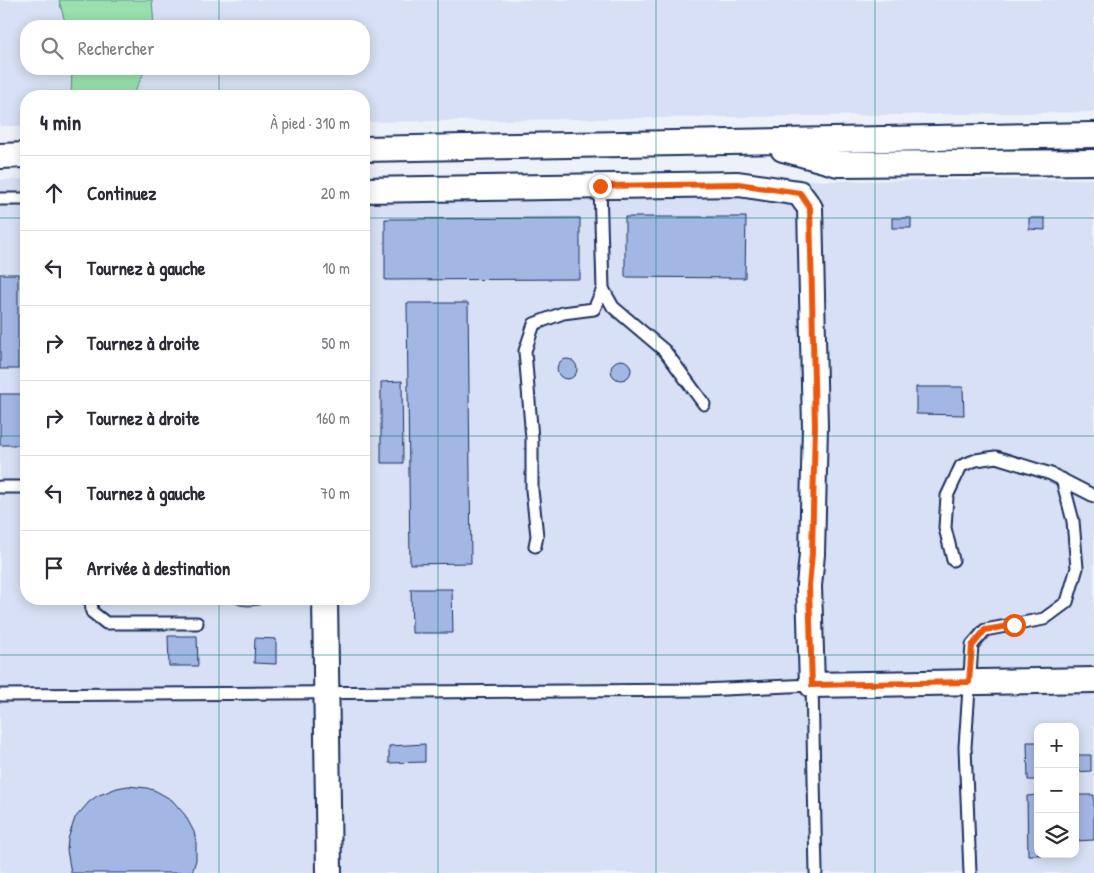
<!DOCTYPE html>
<html lang="fr">
<head>
<meta charset="utf-8">
<style>
  body { margin:0; font-family:"Patrick Hand",sans-serif; background:#f7f7f7; color:#2b2b33 }
  .controls { position:absolute; right:15px; bottom:15px; display:grid; overflow:hidden; border-radius:10px; box-shadow:0 2px 12px #0003 }
  .controls button { width:45px; height:45px; display:grid; place-items:center; padding:0; border:0; border-bottom:1px solid #e1e1e2; background:#fff; color:#2b2b33; font:25px sans-serif }
  .stop { position:absolute; width:15px; height:15px; margin:-11px; border:4px solid #ea580c; border-radius:50%; background:#fff }
  .stop.end { background:#ea580c; border-color:#fff; box-shadow:0 1px 5px #0008 }
  .list { margin:0; padding:0; list-style:none }
  h2 { display:flex; justify-content:space-between; align-items:center; height:65px; margin:0; padding:0 20px; font-size:21px }
  h2 small { font-size:16px; font-weight:400; color:#7c7c81 }
  .list li { display:grid; grid-template-columns:32px 1fr auto; gap:15px; align-items:center; box-sizing:border-box; height:75px; padding:0 20px; border-top:1px solid #e1e1e2 }
  .list b { display:block; font-size:19px; white-space:nowrap }
  .list em { font-size:16px; font-style:normal; color:#7c7c81 }
  .icon { flex:none; width:28px; height:28px; fill:none; stroke:currentColor; stroke-width:2; stroke-linecap:round; stroke-linejoin:round }
  .map { position:relative; flex:none; width:1094px; height:873px; overflow:hidden }
  .search { position:absolute; background:#fff; box-shadow:0 2px 12px #0003; left:20px; top:20px; width:350px; height:55px; display:flex; align-items:center; gap:12px; box-sizing:border-box; padding:0 18px; border-radius:20px; color:#7c7c81; font-size:19px }
  .panel { position:absolute; background:#fff; box-shadow:0 2px 12px #0003; left:20px; top:90px; width:350px; height:515px; border-radius:20px }
  .map>svg:first-child { display:block }
  .built { fill:#d7e0f4; fill-rule:evenodd }
  .green { fill:#99e0ae; stroke:#5a8886 }
  .building { fill:#a3b7e5; stroke:#1b2f5e }
  .lines { fill:none; stroke-linecap:round; stroke-linejoin:round }
  .lane-casing { stroke:#1b2f5e; stroke-width:15 }
  .street-casing { stroke:#1b2f5e; stroke-width:28 }
  .lane { stroke:#fff; stroke-width:11 }
  .street { stroke:#fff; stroke-width:24 }
  .route { stroke:#ea580c; stroke-width:6 }
  .grid { fill:none; stroke:#0f766e; stroke-width:1; stroke-opacity:0.55 }
</style>
</head>
<body>
<div class="map">
<svg width="1094" height="873" viewBox="0 0 1094 873">
  <rect width="100%" height="100%" fill="#edf1fa"/>
  <filter id="ink" filterUnits="userSpaceOnUse"><feTurbulence type="fractalNoise" baseFrequency=".02" numOctaves="2"/><feDisplacementMap in="SourceGraphic" scale="10" xChannelSelector="R" yChannelSelector="G"/><feConvolveMatrix kernelMatrix="1 2 1 2 8 2 1 2 1" color-interpolation-filters="sRGB"/></filter>
  <g filter="url(#ink)">
    <g class="built">
      <path d="M0 0H1094V112L364 122V96H26V126H0ZM26 26H364V69H26Z"/>
      <path d="M734 172 824 181 1094 179V873H0V180L26 179V599H364V176ZM1038 727H1075V854H1038Z"/>
    </g>
    <g class="green">
      <path d="M59 0H152L154 26H66Z"/>
      <path d="M72 69H146L132 96H71Z"/>
    </g>
    <g class="building">
      <path d="M625 217H746L745 278 625 277Z"/>
      <path d="M580 218V279L385 280V219Z"/>
      <rect x="892" y="218" width="19" height="10"/>
      <path d="M1029 218H1045V230L1029 229Z"/>
      <rect x="0" y="274" width="18" height="95"/>
      <path d="M407 303H468L471 563 410 564Z"/>
      <circle cx="567" cy="369" r="10"/>
      <circle cx="621" cy="370" r="10"/>
      <path d="M402 381 403 463H381V382Z"/>
      <path d="M916 387H963L964 415 916 414Z"/>
      <rect x="0" y="394" width="26" height="51"/>
      <path d="M411 589H452L453 633H412Z"/>
      <path d="M228 599H268L259 605 248 606 240 605Z"/>
      <path d="M168 636H197L198 666H169Z"/>
      <path d="M255 638 276 639V664L254 663Z"/>
      <path d="M1027 742H1038V780H1028Z"/>
      <path d="M425 744V762L389 763V746Z"/>
      <path d="M1075 755H1091V771L1075 772Z"/>
      <path d="M128 786 147 788 156 791 172 800 185 815 194 832 196 841V860L192 873H71L67 850 68 839 75 818 89 802 97 796 117 788Z"/>
      <path d="M1038 795V854L1047 855H1028L1027 796Z"/>
      <path d="M1075 795H1094V840L1075 841Z"/>
    </g>
    <g class="lines">
      <g class="lane-casing">
        <g id="lane">
          <path d="M0 199H26"/>
          <path d="M603 289 613 307 665 351 704 404"/>
          <path d="M0 487H26"/>
          <path d="M535 546 537 536 532 490V439L525 351 534 324 563 313 594 309 603 289 600 186"/>
          <path d="M953 560 945 528 947 496 961 466 976 460 996 457 1051 474 1094 496"/>
          <path d="M91 599 92 612 106 623H197"/>
          <path d="M0 695 702 690 812 685 816 873"/>
          <path d="M970 873 965 747 972 645 985 630 1044 619 1067 602 1077 568 1073 521 1062 479"/>
        </g>
      </g>
      <g class="street-casing">
        <g id="street">
          <path d="M364 149 1094 135"/>
          <path d="M783 149 838 164 1094 162"/>
          <path d="M0 156 26 155"/>
          <path d="M364 190 738 184 799 193 810 208 815 426 812 554 809 586 812 685 1094 680"/>
          <path d="M325 599 329 873"/>
        </g>
      </g>
      <use href="#lane" class="lane"/>
      <use href="#street" class="street"/>
    </g>
  </g>
  <g class="lines" filter="url(#ink)">
    <path class="route" d="M600 186 738 184 800 193 810 208 815 426 812 554 809 586 812 685 969 682 972 646 985 630 1014 625"/>
  </g>
  <path class="grid" d="M219 0V26M438 0V873M656 0V873M875 0V873M219 69V96M0 218H26M364 218H1094M0 436H26M364 436H1094M219 599V873M0 655H1094"/>
</svg>
<div class="controls">
<button>+</button>
<button>−</button>
<button><svg class="icon" aria-label="layers" viewBox="0 0 24 24"><path d="M12 4l9 5-9 5-9-5zM3 14l9 5 9-5"/></svg></button>
</div>
<div class="stop" style="left:1014px;top:625px"></div>
<div class="stop end" style="left:600px;top:186px"></div>
<div class="search"><svg class="icon" aria-label="search" viewBox="0 0 24 24"><circle cx="10" cy="10" r="6"/><path d="M15 15l6 6"/></svg>Rechercher</div>
<section class="panel">
<h2>4 min<small>À pied · 310 m</small></h2>
<ul class="list">
<li><svg class="icon" aria-label="ahead" viewBox="0 0 24 24"><path d="M12 20V5M6 11l6-6 6 6"/></svg><div><b>Continuez</b></div><em>20 m</em></li>
<li><svg class="icon" aria-label="left" viewBox="0 0 24 24"><path d="M17 20v-9H6M10 6l-5 5 5 5"/></svg><div><b>Tournez à gauche</b></div><em>10 m</em></li>
<li><svg class="icon" aria-label="right" viewBox="0 0 24 24"><path d="M7 20v-9h11M14 6l5 5-5 5"/></svg><div><b>Tournez à droite</b></div><em>50 m</em></li>
<li><svg class="icon" aria-label="right" viewBox="0 0 24 24"><path d="M7 20v-9h11M14 6l5 5-5 5"/></svg><div><b>Tournez à droite</b></div><em>160 m</em></li>
<li><svg class="icon" aria-label="left" viewBox="0 0 24 24"><path d="M17 20v-9H6M10 6l-5 5 5 5"/></svg><div><b>Tournez à gauche</b></div><em>70 m</em></li>
<li><svg class="icon" aria-label="arrive" viewBox="0 0 24 24"><path d="M6 21V4h12l-3 4 3 4H6"/></svg><div><b>Arrivée à destination</b></div></li>
</ul>
</section>
</div>
</body>
</html>
